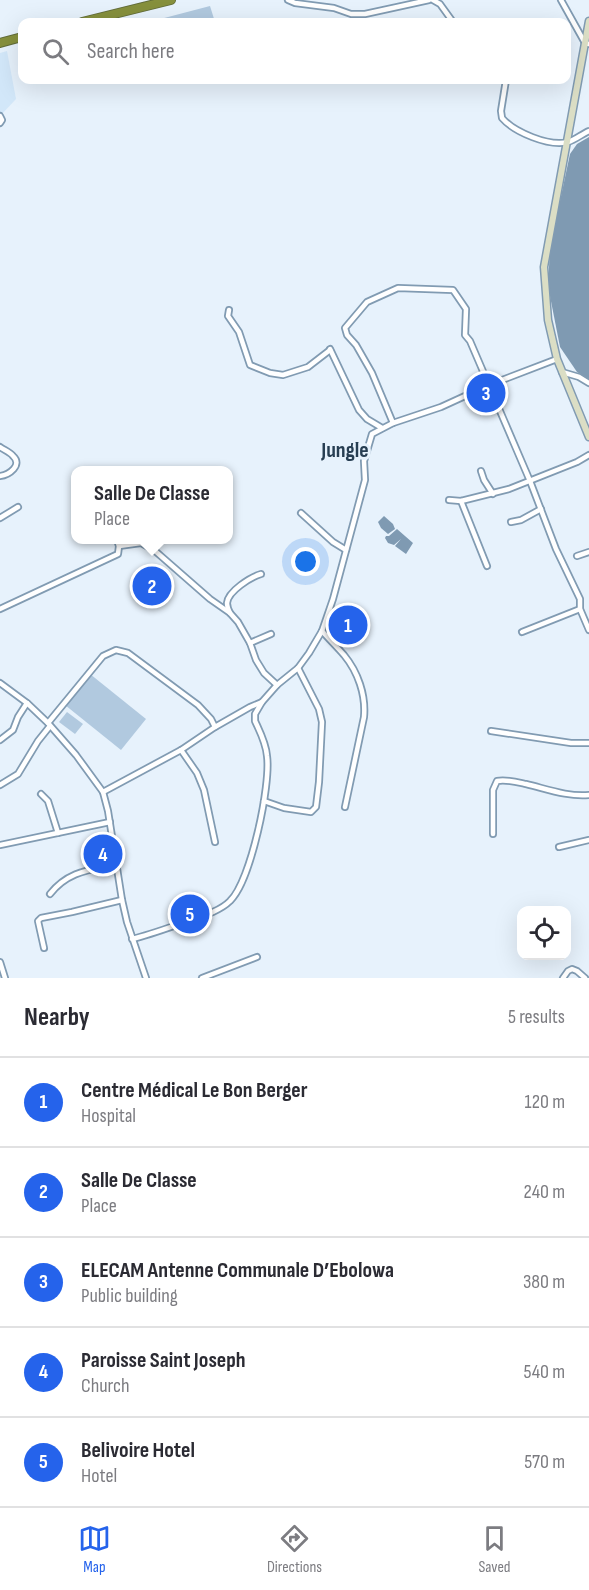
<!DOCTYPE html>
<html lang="en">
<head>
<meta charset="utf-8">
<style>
  body { margin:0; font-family:"Sofia Sans Condensed",sans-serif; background:#f7f7f7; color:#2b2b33 }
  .controls { position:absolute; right:18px; bottom:18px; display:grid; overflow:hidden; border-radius:12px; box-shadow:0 6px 24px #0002 }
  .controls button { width:54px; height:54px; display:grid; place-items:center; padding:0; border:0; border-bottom:2px solid #e1e1e2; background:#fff; color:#2b2b33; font:30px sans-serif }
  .you { position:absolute; left:306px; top:562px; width:21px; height:21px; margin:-15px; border:4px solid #fff; border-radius:50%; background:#1a73e8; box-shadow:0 0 0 9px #1a73e833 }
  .badge { display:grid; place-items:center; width:39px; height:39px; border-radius:50%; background:#2563eb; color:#fff; font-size:20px; font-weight:700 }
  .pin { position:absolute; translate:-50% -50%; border:3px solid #fff; box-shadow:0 2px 6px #0006 }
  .popup { position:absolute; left:71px; top:466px; width:162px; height:78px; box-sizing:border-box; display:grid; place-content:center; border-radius:12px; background:#fff; filter:drop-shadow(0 2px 4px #0005); font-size:20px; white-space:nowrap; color:#7c7c81 }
  .popup b { font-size:22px; color:#2b2b33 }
  .popup::after { content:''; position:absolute; left:50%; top:100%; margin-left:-12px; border:12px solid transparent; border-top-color:#fff }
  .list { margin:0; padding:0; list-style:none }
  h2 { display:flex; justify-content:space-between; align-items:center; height:78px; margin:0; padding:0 24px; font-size:26px }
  h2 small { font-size:20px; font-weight:400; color:#7c7c81 }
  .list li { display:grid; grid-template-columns:39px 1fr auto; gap:18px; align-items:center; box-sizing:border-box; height:90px; padding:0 24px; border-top:2px solid #e1e1e2 }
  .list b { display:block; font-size:22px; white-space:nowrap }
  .list p { margin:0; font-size:20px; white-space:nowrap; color:#7c7c81 }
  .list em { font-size:20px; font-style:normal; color:#7c7c81 }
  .icon { flex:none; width:33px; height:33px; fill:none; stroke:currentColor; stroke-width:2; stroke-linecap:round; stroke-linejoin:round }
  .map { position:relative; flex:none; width:589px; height:978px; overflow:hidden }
  .search { position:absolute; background:#fff; box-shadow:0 6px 24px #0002; left:18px; right:18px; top:18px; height:66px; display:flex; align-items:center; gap:15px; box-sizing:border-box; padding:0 21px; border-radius:12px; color:#7c7c81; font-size:22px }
  .sheet { height:528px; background:#fff }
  nav { display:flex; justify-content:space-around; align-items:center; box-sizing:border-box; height:84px; border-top:2px solid #e1e1e2; background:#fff; font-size:16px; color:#7c7c81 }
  nav a { display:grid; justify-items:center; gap:3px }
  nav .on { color:#2563eb }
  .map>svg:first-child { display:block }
  .built { fill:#d2e7f9 }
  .green { fill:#b1c9df }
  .water { fill:#7f9ab2 }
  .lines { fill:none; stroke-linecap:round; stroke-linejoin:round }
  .street-casing { stroke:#819bb2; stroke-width:8 }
  .secondary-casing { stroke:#819bb2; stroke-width:9 }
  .highway-casing { stroke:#626c3a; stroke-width:10 }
  .street { stroke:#fff; stroke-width:4.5 }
  .secondary { stroke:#dbdec5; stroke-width:6 }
  .highway { stroke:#86903d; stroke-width:8 }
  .labels { text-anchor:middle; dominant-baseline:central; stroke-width:6; stroke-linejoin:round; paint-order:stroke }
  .quarter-label { font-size:22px; font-weight:bold; fill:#273e52; stroke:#e7f2fc }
</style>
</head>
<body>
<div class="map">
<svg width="589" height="978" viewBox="0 0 589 978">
  <rect width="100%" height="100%" fill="#e7f2fc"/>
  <path class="built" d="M7 51 16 99 0 116V53Z"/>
  <g class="green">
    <path d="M210 6 215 22H149Z"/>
    <path d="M90 674 146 719 121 750 65 705Z"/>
    <path d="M67 712 83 724 75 734 59 722Z"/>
  </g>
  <g class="water">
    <path d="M589 137V379L577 372 560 347 548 286 550 248 570 154 577 144Z"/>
    <path d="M384 516 393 524 395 529 388 534 381 528 378 522Z"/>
    <path d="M397 529 413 543 406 554 395 546 401 539 394 545 388 543 385 538 386 536H389Z"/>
  </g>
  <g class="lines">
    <g class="street-casing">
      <g id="street">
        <path d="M288 0 295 3 334 8 351 14H365L429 0"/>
        <path d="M433 0 440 4 453 22"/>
        <path d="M561 0 585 43 589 44"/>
        <path d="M506 80 501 111 502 118C514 132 549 147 568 142 575 140 582 134 589 131"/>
        <path d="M0 116 2 120 0 123"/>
        <path d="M229 310 228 316 239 332 250 365 270 373 283 375 308 367 330 350"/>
        <path d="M330 349 359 410 367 419 382 428"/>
        <path d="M562 372 579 377 589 383"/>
        <path d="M393 423 372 373 356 345 347 335 345 328 367 302 398 288 453 290 466 309 465 335 470 341 530 481 556 549 580 599V609L589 630"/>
        <path d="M0 447C4 450 10 452 13 456 23 465 9 475 0 476"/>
        <path d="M481 471 484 480 493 494"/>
        <path d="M449 500 461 501 509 489 577 462 589 455"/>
        <path d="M461 501 487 566"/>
        <path d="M301 513 333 542 346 550"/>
        <path d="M0 518 18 507"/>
        <path d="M511 522 521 520 541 509"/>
        <path d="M119 546 141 543 154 550 210 599 230 613 238 622 250 643 256 660 264 673 277 685"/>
        <path d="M577 556 589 552"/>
        <path d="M0 609 118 554 119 546 117 540"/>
        <path d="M230 613C229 611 227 605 227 603 228 591 251 577 261 574"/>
        <path d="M322 631C329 639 337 647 344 655 358 672 366 695 364 717L345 807"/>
        <path d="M522 632 580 609"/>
        <path d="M250 643 271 634"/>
        <path d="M0 683 27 703 48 723 76 755 103 792 108 811 122 900 127 922 146 978"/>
        <path d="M48 723 103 656 116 650 128 653 198 705 211 719 215 727"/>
        <path d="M491 731 571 743H589"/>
        <path d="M0 740 13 730 18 717 27 703"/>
        <path d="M181 750 197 773 204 790 215 842"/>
        <path d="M0 785 18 774 38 741 50 726"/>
        <path d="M103 792 181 750 215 727 250 707 262 702 277 685 298 668 309 653 322 631 333 599 365 480 364 461 372 434 393 423 441 407 489 385 557 359"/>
        <path d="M41 794 48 801 58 833"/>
        <path d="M264 801 284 808 311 812 316 807 319 782 322 722 319 709 298 668"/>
        <path d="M493 834V790L497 781C506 779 517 782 526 784 547 789 568 797 589 795"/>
        <path d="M0 845 110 822"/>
        <path d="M559 847 589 840"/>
        <path d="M50 894C68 871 90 870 117 864"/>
        <path d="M132 939C153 934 173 926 194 919 206 915 221 910 230 901 251 881 271 784 267 756 266 743 260 732 255 721V714L262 702"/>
        <path d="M44 948 38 921 41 918 72 912 122 900"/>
        <path d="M0 962 5 978"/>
        <path d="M202 978 257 957"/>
        <path d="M563 978 568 971 572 969 577 971 585 978"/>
      </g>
    </g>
    <g class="secondary-casing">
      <path id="secondary" d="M589 21 544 267 548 320 557 359 589 437"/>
    </g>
    <g class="highway-casing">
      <g id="highway">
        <path d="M82 22 171 0"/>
        <path d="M0 43 22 37"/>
      </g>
    </g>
    <use href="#street" class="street"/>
    <use href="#secondary" class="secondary"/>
    <use href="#highway" class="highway"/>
  </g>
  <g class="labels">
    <g class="quarter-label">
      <text x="345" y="450">Jungle</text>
    </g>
  </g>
</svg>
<div class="controls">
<button><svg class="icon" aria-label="locate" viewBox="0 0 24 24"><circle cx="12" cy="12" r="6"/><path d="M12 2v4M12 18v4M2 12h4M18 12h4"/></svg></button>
</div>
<div class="you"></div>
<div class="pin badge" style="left:348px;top:625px">1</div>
<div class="pin badge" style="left:152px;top:586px">2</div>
<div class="popup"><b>Salle De Classe</b>Place</div>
<div class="pin badge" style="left:486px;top:393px">3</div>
<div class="pin badge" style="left:103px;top:854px">4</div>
<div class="pin badge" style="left:190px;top:914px">5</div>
<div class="search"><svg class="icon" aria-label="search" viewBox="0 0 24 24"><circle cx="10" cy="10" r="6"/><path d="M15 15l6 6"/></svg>Search here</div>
</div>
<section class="sheet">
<h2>Nearby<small>5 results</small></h2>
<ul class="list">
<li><span class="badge">1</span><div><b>Centre Médical Le Bon Berger</b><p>Hospital</p></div><em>120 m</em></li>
<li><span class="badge">2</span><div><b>Salle De Classe</b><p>Place</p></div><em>240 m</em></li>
<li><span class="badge">3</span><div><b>ELECAM Antenne Communale D’Ebolowa</b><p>Public building</p></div><em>380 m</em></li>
<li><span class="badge">4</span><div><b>Paroisse Saint Joseph</b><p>Church</p></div><em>540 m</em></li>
<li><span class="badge">5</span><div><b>Belivoire Hotel</b><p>Hotel</p></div><em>570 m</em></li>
</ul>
</section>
<nav>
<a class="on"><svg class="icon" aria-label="map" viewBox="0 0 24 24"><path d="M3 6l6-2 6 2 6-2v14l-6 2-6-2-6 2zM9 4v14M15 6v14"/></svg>Map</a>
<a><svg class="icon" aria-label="directions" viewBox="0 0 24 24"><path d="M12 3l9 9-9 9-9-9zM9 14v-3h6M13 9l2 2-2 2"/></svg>Directions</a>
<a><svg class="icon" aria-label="saved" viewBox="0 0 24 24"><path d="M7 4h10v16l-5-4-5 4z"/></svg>Saved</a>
</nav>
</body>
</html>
